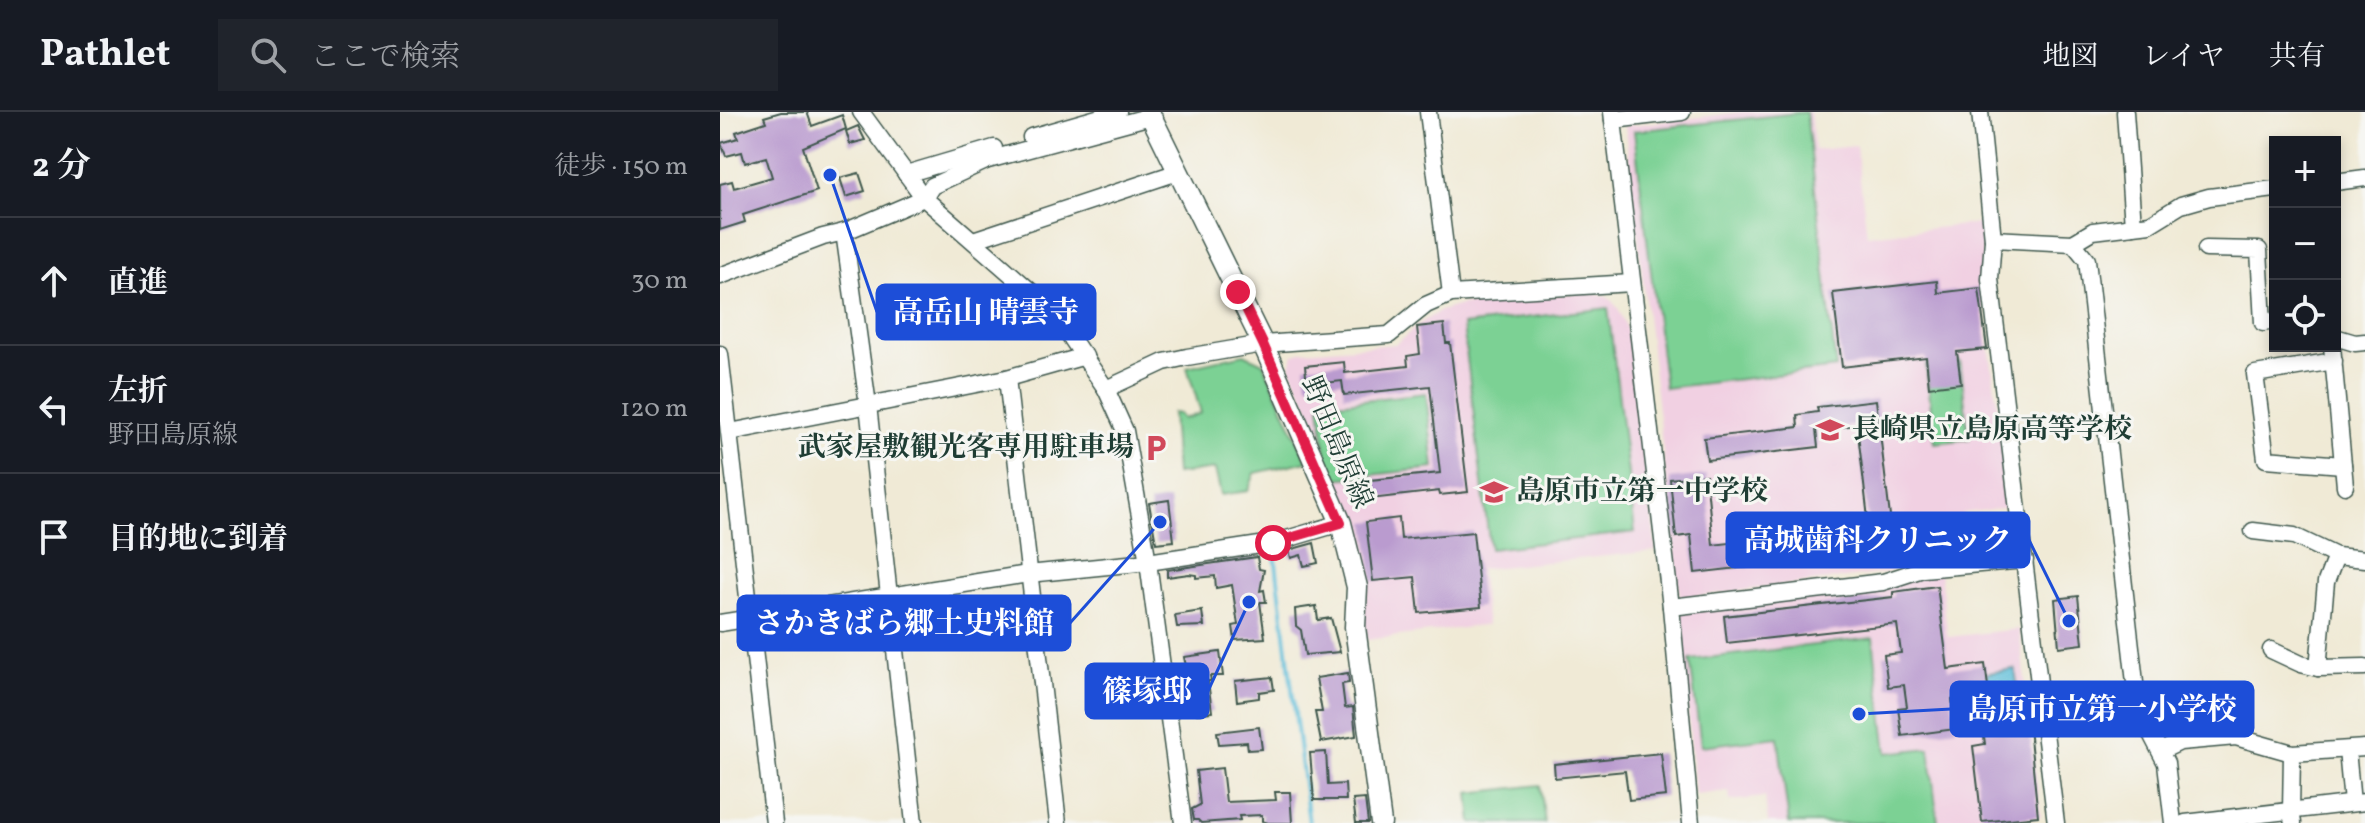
<!DOCTYPE html>
<html lang="ja">
<head>
<meta charset="utf-8">
<style>
  body { margin:0; font-family:Vollkorn,"Noto Serif JP",serif; background:#20242c; color:#f1f3f6 }
  .controls { position:absolute; right:24px; top:24px; display:grid; overflow:hidden; border-radius:0px; box-shadow:0 4px 12px #0003 }
  .controls button { width:72px; height:72px; display:grid; place-items:center; padding:0; border:0; border-bottom:2px solid #363941; background:#171b24; color:#f1f3f6; font:40px sans-serif }
  .stop { position:absolute; width:24px; height:24px; margin:-18px; border:6px solid #e11d48; border-radius:50%; background:#fff }
  .stop.end { background:#e11d48; border-color:#fff; box-shadow:0 2px 8px #0008 }
  .list { margin:0; padding:0; list-style:none }
  h2 { display:flex; justify-content:space-between; align-items:center; height:104px; margin:0; padding:0 32px; font-size:34px }
  h2 small { font-size:26px; font-weight:400; color:#9ea1a6 }
  .list li { display:grid; grid-template-columns:52px 1fr auto; gap:24px; align-items:center; box-sizing:border-box; height:128px; padding:0 32px; border-top:2px solid #363941 }
  .list b { display:block; font-size:30px; white-space:nowrap }
  .list p { margin:0; font-size:26px; white-space:nowrap; color:#9ea1a6 }
  .list em { font-size:26px; font-style:normal; color:#9ea1a6 }
  .icon { flex:none; width:44px; height:44px; fill:none; stroke:currentColor; stroke-width:2; stroke-linecap:round; stroke-linejoin:round }
  .map { position:relative; flex:none; width:1645px; height:711px; overflow:hidden }
  header { display:flex; align-items:center; gap:48px; box-sizing:border-box; height:112px; padding:0 40px; background:#171b24; border-bottom:2px solid #363941 }
  header strong { font-size:38px }
  nav { display:flex; gap:44px; margin-inline-start:auto; font-size:28px }
  .search { width:560px; height:72px; background:#20242c; display:flex; align-items:center; gap:20px; box-sizing:border-box; padding:0 28px; border-radius:0px; color:#9ea1a6; font-size:30px }
  main { display:flex }
  aside { flex:1; background:#171b24 }
  .map>svg:first-child { display:block }
  .built { fill:#f1d0e2 }
  .green { fill:#7cd194; stroke:#4e8764; stroke-width:2 }
  .water { fill:#59bcd8; stroke:#3c7c86; stroke-width:2 }
  .lines { fill:none; stroke-linecap:round; stroke-linejoin:round }
  .stream { stroke:#59bcd8; stroke-width:4 }
  .building { fill:#ba9bcf }
  .minor-casing { stroke:#3e574c; stroke-width:19 }
  .major-casing { stroke:#3e574c; stroke-width:23 }
  .minor { stroke:#fff; stroke-width:16 }
  .major { stroke:#fff; stroke-width:20 }
  .route { stroke:#e11d48; stroke-width:10 }
  .labels { text-anchor:middle; dominant-baseline:central; stroke-width:6; stroke-linejoin:round; paint-order:stroke }
  .poi-label { font-size:28px; font-weight:bold; fill:#1f3d34; stroke:#f6f6f2; text-anchor:start }
  .street-label { font-size:28px; fill:#1f3d34; stroke:#f6f6f2 }
  .leader { fill:none; stroke:#1d4ed8; stroke-width:3 }
  .callout-dot { fill:#1d4ed8; stroke:#f6f6f2; stroke-width:3 }
  .callout { fill:#1d4ed8; stroke:#1d4ed8; stroke-width:3 }
  .callout-label { font-size:30px; text-anchor:middle; font-weight:bold; fill:#fff }
</style>
</head>
<body>
<header>
<strong>Pathlet</strong>
<div class="search"><svg class="icon" aria-label="search" viewBox="0 0 24 24"><circle cx="10" cy="10" r="6"/><path d="M15 15l6 6"/></svg>ここで検索</div>
<nav><a>地図</a><a>レイヤ</a><a>共有</a></nav>
</header>
<main>
<aside>
<h2>2 分<small>徒歩 · 150 m</small></h2>
<ul class="list">
<li><svg class="icon" aria-label="ahead" viewBox="0 0 24 24"><path d="M12 20V5M6 11l6-6 6 6"/></svg><div><b>直進</b></div><em>30 m</em></li>
<li><svg class="icon" aria-label="left" viewBox="0 0 24 24"><path d="M17 20v-9H6M10 6l-5 5 5 5"/></svg><div><b>左折</b><p>野田島原線</p></div><em>120 m</em></li>
<li><svg class="icon" aria-label="arrive" viewBox="0 0 24 24"><path d="M6 21V4h12l-3 4 3 4H6"/></svg><div><b>目的地に到着</b></div></li>
</ul>
</aside>
<div class="map">
<svg width="1645" height="711" viewBox="0 0 1645 711">
  <rect width="100%" height="100%" fill="#f6f6f2"/>
  <filter id="ink" filterUnits="userSpaceOnUse"><feTurbulence type="fractalNoise" baseFrequency=".0125" numOctaves="2"/><feDisplacementMap in="SourceGraphic" scale="16" xChannelSelector="R" yChannelSelector="G"/><feConvolveMatrix kernelMatrix="1 2 1 2 8 2 1 2 1" color-interpolation-filters="sRGB"/></filter>
  <filter id="wash" filterUnits="userSpaceOnUse"><feTurbulence type="fractalNoise" baseFrequency=".006" numOctaves="4" result="noise"/><feDisplacementMap in="SourceGraphic" scale="32" xChannelSelector="R" yChannelSelector="G"/><feGaussianBlur stdDeviation="1.8" result="paint"/><feColorMatrix in="noise" values="0 0 0 0 0 0 0 0 0 0 0 0 0 0 0 0 0 1.4 0 .05"/><feComposite in="paint" operator="in"/></filter>
  <g filter="url(#wash)">
    <rect width="100%" height="100%" fill="#f0ead6"/>
    <g class="built">
      <path d="M1023 0H1090L1095 38 1136 34 1147 123 1264 111 1261 173 1291 395 1243 401 1246 443 1201 447 1166 461 960 486 905 14Z"/>
      <path d="M867 180 887 184 898 196 909 222 936 439 760 457 767 513 647 528 644 506 646 476 642 446 633 416 604 345 602 324 570 255 573 243 582 239 676 232 702 210 720 199 741 193Z"/>
      <path d="M1220 460 1228 525 1299 517 1321 705 1271 711H1048L1045 685 1010 689 1009 679 975 683 960 500Z"/>
    </g>
    <g class="green">
      <path d="M1086 0 1116 256 945 276 914 19Z"/>
      <path d="M888 196 915 420 770 437 743 213Z"/>
      <path d="M524 242 543 251 587 349 535 361 528 379 501 383 495 357 456 362 452 301 459 302 463 307 481 301 467 255Z"/>
      <path d="M1240 249 1249 327 1215 331 1206 253Z"/>
      <path d="M706 281 714 356 615 367 606 344 600 293Z"/>
      <path d="M1153 526 1167 641 1209 636 1218 711H1069L1058 625 981 634 970 548Z"/>
      <path d="M820 673 825 711H752L749 681Z"/>
    </g>
    <path class="water" d="M1295 557 1302 607 1273 611 1267 561Z"/>
    <g class="lines">
      <path class="stream" d="M555 443 589 711"/>
    </g>
    <g id="blocks">
      <g class="building">
        <path d="M61 0H87L92 14 122 3 126 17 83 35 97 79 23 103 25 110 0 118V72L12 69 14 76 52 65 46 45 25 51 22 40 6 44 1 31 18 26 16 20 46 10 44 5Z"/>
        <path d="M138 14 145 28 130 32 126 19Z"/>
        <path d="M139 61 145 79 126 85 120 66Z"/>
        <path d="M1217 169 1218 181 1259 176 1267 237 1237 240 1241 271 1209 275 1206 245 1122 255 1113 181Z"/>
        <path d="M724 212 726 231H730L748 380 720 383 719 379 642 388 640 369 720 361 710 274 624 283 622 269 587 273 585 254 624 250 625 261 688 254 687 244 700 242 697 215Z"/>
        <path d="M1156 288 1174 438 975 461 971 423 956 425 950 367 986 363 993 433 1149 415 1137 313 1096 318 1098 335 987 348 984 326 1078 315 1077 303 1098 300 1097 295Z"/>
        <path d="M449 388 454 429 436 431 429 391Z"/>
        <path d="M679 406 681 427 753 420 761 495 699 501 695 465 653 469 646 410Z"/>
        <path d="M594 431 598 451 584 454 581 443 571 446 569 438Z"/>
        <path d="M537 445 539 457 544 458 540 479 544 478 546 490H540L545 526 515 528 513 514 518 513 512 473 496 476 495 464 476 466V463L469 462 447 465V458Z"/>
        <path d="M1217 474 1228 557 1265 552 1273 611 1308 606 1318 704 1262 710 1253 634 1265 632 1258 583 1232 587 1236 617 1182 624 1178 596 1187 595 1184 573 1168 575 1164 543 1181 541 1177 512 1007 531 1004 504 1173 485V480Z"/>
        <path d="M1358 484 1363 532 1339 535 1335 487Z"/>
        <path d="M596 494 598 508 611 506 620 540 585 543 581 518 576 514 575 497Z"/>
        <path d="M482 499 484 514 457 515 455 503Z"/>
        <path d="M500 540 503 564H490L491 569H488L492 600 477 602 475 590 465 589 461 554H466L464 545Z"/>
        <path d="M628 561 629 571 622 572 625 596 633 595 636 624 601 630 595 600H602L596 566Z"/>
        <path d="M552 565 554 578 539 580V586L517 589 515 569Z"/>
        <path d="M539 615 542 637 528 638 527 630 499 632 497 620Z"/>
        <path d="M606 640 608 673 625 672 626 688H594L590 641Z"/>
        <path d="M941 641 946 684 909 688 905 659 835 666 834 652Z"/>
        <path d="M502 656 506 690 556 688 555 680H570L572 711H548L542 709V703L519 704 520 708 481 711 478 708H474L472 697 480 693 476 659Z"/>
        <path d="M645 687 648 711H636L633 688Z"/>
      </g>
    </g>
  </g>
  <g filter="url(#ink)">
    <use href="#blocks" fill-opacity="0" stroke="#3e574c" stroke-width="2"/>
    <g class="lines">
      <g class="minor-casing">
        <g id="minor">
          <path d="M141 0 204 86 333 199 386 277 405 319 428 450 463 711"/>
          <path d="M708 0 731 182"/>
          <path d="M892 0 951 495 971 711"/>
          <path d="M1260 0 1273 127 1270 167 1336 711"/>
          <path d="M1405 0 1413 114"/>
          <path d="M893 8 962 0"/>
          <path d="M311 25 398 0"/>
          <path d="M186 62 274 36"/>
          <path d="M1615 70 1645 66"/>
          <path d="M124 120 148 293 194 711"/>
          <path d="M1273 127 1353 131 1373 119 1430 112 1461 93 1489 85 1555 77"/>
          <path d="M253 128 458 60"/>
          <path d="M1353 131 1367 148 1418 597 1446 651 1453 711"/>
          <path d="M1486 137 1539 138 1543 211 1555 209"/>
          <path d="M0 164 103 125 124 120 204 86 212 74 268 48 431 4"/>
          <path d="M1615 225 1635 231 1645 230"/>
          <path d="M1612 234 1625 374"/>
          <path d="M0 242 54 711"/>
          <path d="M1614 249 1535 262 1546 347 1623 353"/>
          <path d="M287 266 338 711"/>
          <path d="M386 277 444 250 467 245 543 232 669 223 706 193 731 182 912 171"/>
          <path d="M10 320 287 266 365 244"/>
          <path d="M1533 419 1574 424 1616 444 1645 447"/>
          <path d="M1616 444 1606 470 1598 556 1645 555"/>
          <path d="M951 495 1163 470 1203 457 1305 448"/>
          <path d="M0 511 308 462 428 450 553 431 621 411"/>
          <path d="M1551 538 1581 552 1598 556"/>
          <path d="M1627 638 1632 691"/>
          <path d="M1441 639 1460 630 1516 625 1572 641 1645 636"/>
          <path d="M1572 641 1571 700 1573 711"/>
          <path d="M1465 711 1645 690"/>
        </g>
      </g>
      <g class="major-casing">
        <path id="major" d="M429 0 543 232 621 411 637 475 635 515 661 711"/>
      </g>
      <use href="#minor" class="minor"/>
      <use href="#major" class="major"/>
    </g>
  </g>
  <g class="lines" filter="url(#ink)">
    <path class="route" d="M518 180 543 232 621 411 553 431"/>
  </g>
  <defs>
    <g id="school-bare" transform="scale(2.16)"><path d="M0-5L7-2L0 1L-7-2ZM-4 1L0 2.5L4 1V4Q0 6-4 4Z" fill="#d1495b" stroke="#f6f6f2" stroke-width="2.5" paint-order="stroke"/></g>
    <g id="parking-bare" transform="scale(2.16)"><path d="M-3.5-5.5H1a3.5 3.5 0 0 1 0 7H-1V5.5H-3.5ZM-1-3.4V-.6H.8a1.4 1.4 0 0 0 0-2.8Z" fill="#d1495b" stroke="#f6f6f2" stroke-width="2.5" paint-order="stroke"/></g>
  </defs>
  <g fill-rule="evenodd">
    <use href="#school-bare" x="1110" y="318"/>
    <use href="#parking-bare" x="436" y="336"/>
    <use href="#school-bare" x="774" y="380"/>
  </g>
  <g class="labels">
    <g class="poi-label">
      <text x="1132" y="318">長崎県立島原高等学校</text>
      <text x="414" y="336" text-anchor="end">武家屋敷観光客専用駐車場</text>
      <text x="796" y="380">島原市立第一中学校</text>
    </g>
    <g class="street-label">
      <text transform="translate(616 331) rotate(67)">野田島原線</text>
    </g>
  </g>
  <path class="leader" d="M110 63L157 200M1349 509L1309 428M440 410L350 511M529 490L488 579M1139 602L1231 597"/>
  <g class="callout-dot">
    <circle cx="110" cy="63" r="8"/>
    <circle cx="1349" cy="509" r="8"/>
    <circle cx="440" cy="410" r="8"/>
    <circle cx="529" cy="490" r="8"/>
    <circle cx="1139" cy="602" r="8"/>
  </g>
  <g class="callout">
    <rect x="157" y="173" width="218" height="54" rx="8"/>
    <rect x="1007" y="401" width="302" height="54" rx="8"/>
    <rect x="18" y="484" width="332" height="54" rx="8"/>
    <rect x="366" y="552" width="122" height="54" rx="8"/>
    <rect x="1231" y="570" width="302" height="54" rx="8"/>
  </g>
  <g class="callout-label">
    <text x="266" y="210">高岳山 晴雲寺</text>
    <text x="1158" y="438">高城歯科クリニック</text>
    <text x="184" y="521">さかきばら郷土史料館</text>
    <text x="427" y="589">篠塚邸</text>
    <text x="1382" y="607">島原市立第一小学校</text>
  </g>
</svg>
<div class="controls">
<button>+</button>
<button>−</button>
<button><svg class="icon" aria-label="locate" viewBox="0 0 24 24"><circle cx="12" cy="12" r="6"/><path d="M12 2v4M12 18v4M2 12h4M18 12h4"/></svg></button>
</div>
<div class="stop" style="left:553px;top:431px"></div>
<div class="stop end" style="left:518px;top:180px"></div>
</div>
</main>
</body>
</html>
